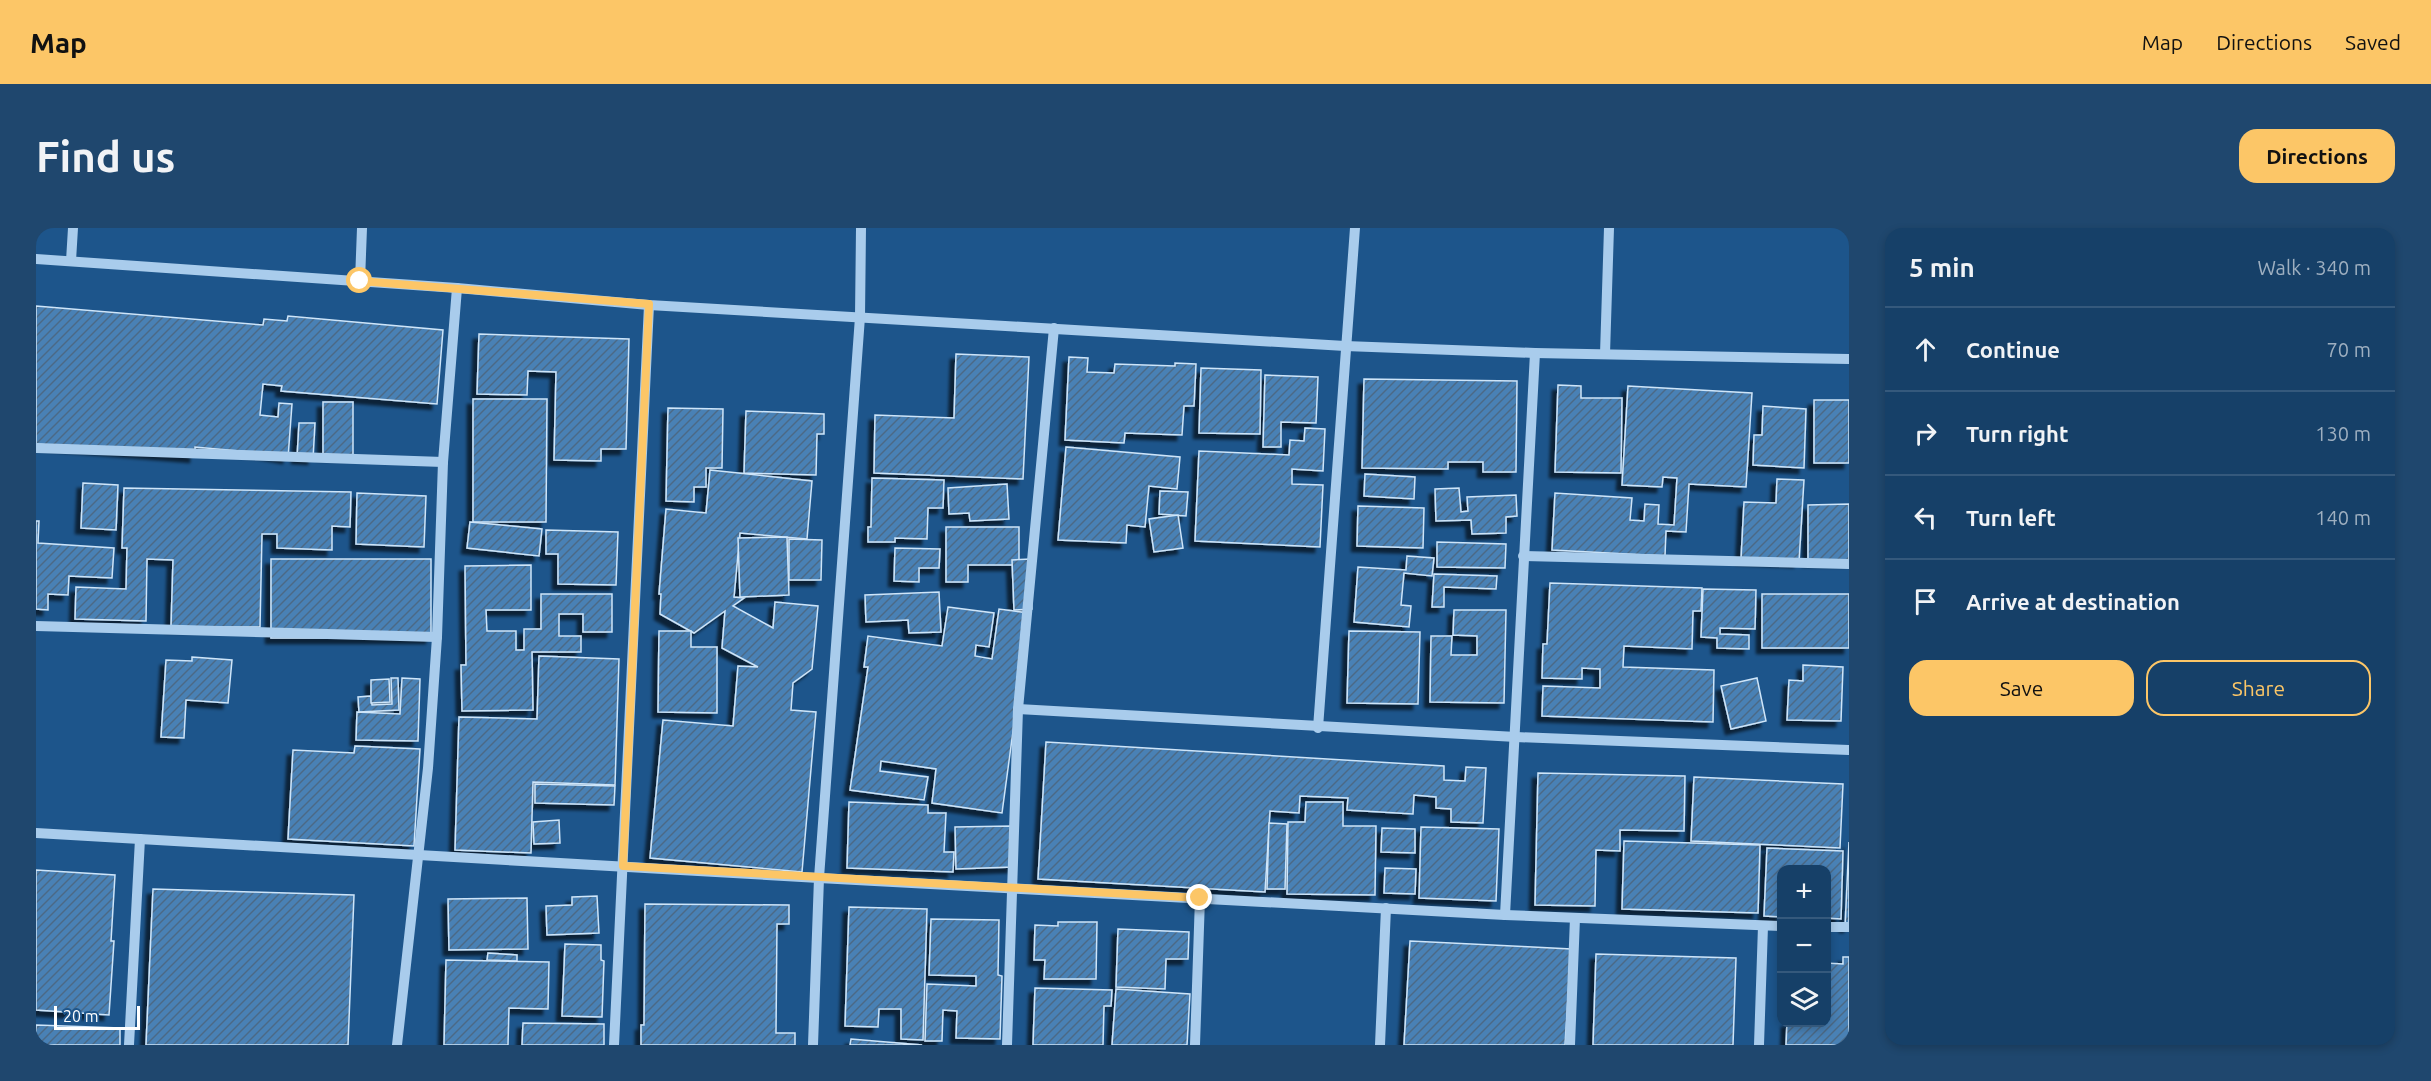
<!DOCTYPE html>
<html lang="en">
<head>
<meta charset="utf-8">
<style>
  body { margin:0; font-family:Ubuntu,sans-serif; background:#1f476e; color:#f1f3f6 }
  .controls { position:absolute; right:18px; bottom:18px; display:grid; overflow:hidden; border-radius:12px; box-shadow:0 3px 9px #0003 }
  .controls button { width:54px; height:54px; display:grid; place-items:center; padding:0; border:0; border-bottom:2px solid #35597c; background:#164068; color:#f1f3f6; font:30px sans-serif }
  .scale { position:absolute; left:18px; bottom:15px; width:86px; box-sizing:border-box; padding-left:6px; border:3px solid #fff; border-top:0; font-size:16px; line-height:21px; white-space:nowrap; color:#fff; -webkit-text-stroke:4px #1d558b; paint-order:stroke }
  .stop { position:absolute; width:18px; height:18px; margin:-14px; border:4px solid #fcc667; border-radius:50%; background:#fff }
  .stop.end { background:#fcc667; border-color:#fff; box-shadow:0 2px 6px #0008 }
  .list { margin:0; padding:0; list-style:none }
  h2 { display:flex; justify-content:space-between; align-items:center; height:78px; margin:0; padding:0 24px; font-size:26px }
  h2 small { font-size:20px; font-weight:400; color:#9eafc0 }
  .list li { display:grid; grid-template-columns:39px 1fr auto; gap:18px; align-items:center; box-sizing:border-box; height:84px; padding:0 24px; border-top:2px solid #35597c }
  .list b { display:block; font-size:22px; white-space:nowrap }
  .list em { font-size:20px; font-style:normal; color:#9eafc0 }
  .actions { display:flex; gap:12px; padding:18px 24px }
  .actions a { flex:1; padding:14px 0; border:2px solid #fcc667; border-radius:18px; text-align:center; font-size:21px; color:#fcc667 }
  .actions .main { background:#fcc667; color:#111 }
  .icon { flex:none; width:33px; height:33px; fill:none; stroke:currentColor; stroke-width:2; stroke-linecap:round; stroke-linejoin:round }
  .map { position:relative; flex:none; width:1813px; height:817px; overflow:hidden; border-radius:18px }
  header { display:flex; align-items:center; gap:36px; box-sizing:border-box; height:84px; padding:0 30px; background:#fcc667; color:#111 }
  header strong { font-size:28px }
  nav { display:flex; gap:33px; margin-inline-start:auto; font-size:21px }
  .intro { display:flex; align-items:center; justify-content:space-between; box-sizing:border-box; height:144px; padding:0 36px }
  h1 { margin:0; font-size:42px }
  .button { padding:15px 27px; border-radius:18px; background:#fcc667; color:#111; font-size:21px; font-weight:700 }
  main { display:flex; gap:36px; padding:0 36px }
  aside { flex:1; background:#164068; border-radius:18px; box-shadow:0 3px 9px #0003 }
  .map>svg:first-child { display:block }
  .building { fill:url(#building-hatch); stroke:#cee5f9; stroke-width:1.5; filter:url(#shadow) }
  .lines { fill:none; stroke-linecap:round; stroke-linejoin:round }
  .minor { stroke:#a9ccec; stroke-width:10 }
  .route { stroke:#fcc667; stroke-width:8 }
</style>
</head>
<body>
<header>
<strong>Map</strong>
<nav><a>Map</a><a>Directions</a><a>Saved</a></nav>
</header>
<div class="intro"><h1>Find us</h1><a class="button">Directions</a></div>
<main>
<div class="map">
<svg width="1813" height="817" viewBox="0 0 1813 817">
  <defs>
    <pattern id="building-hatch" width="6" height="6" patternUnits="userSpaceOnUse" patternTransform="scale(1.5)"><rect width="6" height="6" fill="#4a81b5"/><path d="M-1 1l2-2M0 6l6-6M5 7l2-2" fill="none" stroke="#4b6986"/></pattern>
    <filter id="shadow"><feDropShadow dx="-5.5" dy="5.5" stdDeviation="1.5" flood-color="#0009"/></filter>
  </defs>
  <rect width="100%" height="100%" fill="#1d558b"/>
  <g class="building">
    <path d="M0 78 227 97 228 91 251 93 252 88 407 102 401 176 245 163 246 158 227 156 224 187 242 189 243 175 256 176 252 230 226 225 159 219V229L0 216Z"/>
    <path d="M443 106 593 111 590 221H565V233L518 232 520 144 492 143 491 167 441 166Z"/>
    <path d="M920 126 993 129 987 251 838 245 839 187 918 190Z"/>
    <path d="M1033 129 1052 130 1051 144 1078 145 1079 136 1139 138V135L1160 136 1158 178H1148L1146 207 1089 205 1088 215 1029 212Z"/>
    <path d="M1165 140 1225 142 1224 206 1163 205Z"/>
    <path d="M1229 147 1282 149 1280 195 1245 194V219H1227Z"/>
    <path d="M1328 151 1481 153 1480 244H1447V234H1412V241L1326 240Z"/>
    <path d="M1522 157 1545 158V170H1586L1585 245 1519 244Z"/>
    <path d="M1592 158 1716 165 1710 259 1653 256 1650 304 1630 303 1629 328 1516 322 1519 265 1596 270 1594 292 1608 293 1609 276 1623 277 1622 296 1638 297 1641 250 1627 249 1626 259 1586 257Z"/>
    <path d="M437 171H511L510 294H437Z"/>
    <rect x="1778" y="172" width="35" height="63"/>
    <rect x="287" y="174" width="30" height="53"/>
    <path d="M1727 178 1770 181 1768 240 1717 237 1718 207H1726Z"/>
    <path d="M632 180 687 181 686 240H670V259H658V274L630 273Z"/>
    <path d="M710 183 788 186V206H781L780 247 708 245Z"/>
    <path d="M263 195H279L277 231 261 230Z"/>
    <path d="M1269 200 1289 201 1287 243 1256 241V256L1287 257 1284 319 1159 313 1163 223 1253 227 1254 212 1268 213Z"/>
    <path d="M1030 219 1144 229 1141 261 1113 258 1109 299 1091 297 1090 315 1022 312Z"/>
    <path d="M674 242 776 253 771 311 704 305 698 369 708 370 697 378 737 400 739 374 782 378 776 441 757 455 755 482 780 484 766 644 614 630 627 492 697 498 702 438 722 439 686 420 689 383 658 405 624 386 625 366H623L630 281 670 285Z"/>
    <path d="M1329 246 1379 249 1378 271 1328 268Z"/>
    <path d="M836 250 908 252 907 280H892L891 311 859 310V314H832V299H835Z"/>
    <path d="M1741 251 1768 252 1763 334 1705 331 1708 274 1740 275Z"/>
    <path d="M47 255 82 257 80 302 45 300Z"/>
    <path d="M971 256 973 291 934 293 933 285 913 286 912 260Z"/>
    <path d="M88 260 315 264 314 299 296 298V322L241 320V306H226L224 399H135L137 332 111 331 110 393 39 391 40 359 90 361 91 320H86Z"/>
    <path d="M1423 260 1425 284 1432 283 1431 269 1480 267 1481 288 1470 289V305L1436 306 1435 292 1400 293 1399 261Z"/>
    <path d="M1124 263 1152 264 1150 288 1123 286Z"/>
    <path d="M321 265 390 268 388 319 320 316Z"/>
    <path d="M1813 276V333H1772V277Z"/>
    <path d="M1322 278 1388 280 1387 320 1321 318Z"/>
    <path d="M1142 287 1147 320 1118 324 1113 291Z"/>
    <path d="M0 293H3L2 315 78 320 76 350 33 348 32 367 12 366V382L0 381Z"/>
    <path d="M434 294 506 301 503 328 431 320Z"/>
    <path d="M910 299H983V337H932V354H910Z"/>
    <path d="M510 302 582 304 580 357 522 356V326H510Z"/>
    <path d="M751 309 753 367 704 369 702 310Z"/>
    <path d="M753 311 786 312 785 352H753Z"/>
    <path d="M1401 314 1470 316 1469 340 1401 339Z"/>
    <path d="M859 320 904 321 903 340H883V354L858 353Z"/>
    <path d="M1371 328 1398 330 1396 348 1368 345 1365 377 1375 378 1373 399 1318 394 1322 339 1370 342Z"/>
    <rect x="235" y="331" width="160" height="79"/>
    <path d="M994 331 996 381 978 382 976 332Z"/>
    <path d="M495 337V382H450L451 403H480V422H488V401H505V366H576V404H547V386H523V408H545V424H496L497 482 426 483 425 437H430L429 338Z"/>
    <path d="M1398 346 1461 348 1460 361 1408 359V379H1396Z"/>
    <path d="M1514 355 1666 360 1665 383H1657L1656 421 1588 418 1587 439 1678 442 1677 494 1506 488 1507 458 1564 460V441L1546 440V451L1506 450 1507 416H1511Z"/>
    <path d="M1667 361 1720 362 1719 401 1684 400V406L1713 407V421L1681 420V410L1665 409Z"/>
    <path d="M903 364 905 404 873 405 872 392 830 394 829 367Z"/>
    <rect x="1726" y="366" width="87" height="54"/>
    <path d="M912 379 958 385 953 419 940 417 939 428 956 431 963 381 993 385 966 585 896 575 900 541 845 533 844 543 892 549 888 572 814 562 832 439H828L832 408 906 418Z"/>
    <path d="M1418 382H1470L1468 475 1394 474 1395 408H1416L1415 427H1441V408L1417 407Z"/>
    <path d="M623 403H655V419H681V485L622 484Z"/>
    <path d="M1313 403 1384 404 1382 476 1311 475Z"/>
    <path d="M503 428 583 431 579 557 497 554 495 625 419 622 423 489 501 491Z"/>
    <path d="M156 429 196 432 192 475 150 472 148 510 125 509 130 432 156 433Z"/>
    <path d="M1767 437 1807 439 1805 493 1751 492 1753 452 1767 453Z"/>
    <path d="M355 450H362L363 482 323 484 322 469 335 468 336 477 356 476Z"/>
    <path d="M366 450 384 451 382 513 320 512 321 484 364 486Z"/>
    <path d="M1721 450 1730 493 1695 501 1685 458Z"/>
    <path d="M353 451 354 474 335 475V452Z"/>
    <path d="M1010 514 1408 538V552L1429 553 1430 539 1450 540 1447 595 1415 594V581L1400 580V569L1378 567 1377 586 1311 582 1312 570 1264 568 1263 585 1234 583 1229 664 1002 651Z"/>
    <path d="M319 518 384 521 378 618 252 611 257 522 318 525Z"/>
    <path d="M1502 545 1649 548 1648 603 1584 602V623L1560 622 1559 678 1499 677Z"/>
    <path d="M1658 549 1807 556 1804 620 1655 613Z"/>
    <path d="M499 556 579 558 578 577 499 575Z"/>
    <path d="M813 574 892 577V585H910L908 624H918L917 644 811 640Z"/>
    <path d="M1270 574H1307V598H1340L1339 667 1251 666 1252 594H1269Z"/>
    <path d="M523 592 524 615 498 616 497 594Z"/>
    <path d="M1233 595 1251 596 1249 661H1231Z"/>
    <path d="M975 598 977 639 920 641 919 599Z"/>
    <path d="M1385 599 1463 601 1460 673 1383 670Z"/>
    <path d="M1346 600 1379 601V625L1345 624Z"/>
    <path d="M1588 613 1724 617 1722 685 1586 681Z"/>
    <path d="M1813 614V699H1809Z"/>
    <path d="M1731 620 1807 623 1805 691 1790 690V642H1746V689L1728 688Z"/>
    <path d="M1349 640 1380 641 1379 666 1348 665Z"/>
    <path d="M0 642 79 647 75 713H78L73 787 0 782Z"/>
    <path d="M117 661 318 667 312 817H110Z"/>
    <path d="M561 668 563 705 511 707 510 678 536 677V669Z"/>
    <path d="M491 670 492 721 413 722 412 671Z"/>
    <path d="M609 676 753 677V696H741L740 805H759V817H605V797H608Z"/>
    <path d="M813 679 891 681 887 812 865 811V781H843L842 799 809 798Z"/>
    <path d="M895 691 963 692 962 747 966 748 964 811 920 810 921 783 907 782 906 813H889L891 756 940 758V748L893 747Z"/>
    <path d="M1022 694H1061L1060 751H1008L1009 732H998L999 697 1022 698Z"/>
    <path d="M1082 701 1153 704 1152 731H1130L1129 761 1080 759Z"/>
    <path d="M1374 713 1535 721 1529 817H1368Z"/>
    <path d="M529 716 565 717V732L568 733 566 789 526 788Z"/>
    <path d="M452 725 481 727V733L451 732Z"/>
    <path d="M1560 726 1700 730 1697 817H1557Z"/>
    <path d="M1807 729H1813V817H1750L1751 794H1790V735L1807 736Z"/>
    <path d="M410 732 513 734 512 781 473 780 472 817H408Z"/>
    <path d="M999 760 1076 762 1075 778H1068L1067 817H997Z"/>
    <path d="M1080 761 1154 766 1151 817H1076Z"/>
    <path d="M487 795 568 796V817H486Z"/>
    <path d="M0 797 84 800V817H0Z"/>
    <path d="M815 811 886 817H814Z"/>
  </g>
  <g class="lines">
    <g class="minor">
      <path d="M0 31 421 60 613 77 1309 118 1499 125 1813 131"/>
      <path d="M35 33 37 0"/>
      <path d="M324 53 326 0"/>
      <path d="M1569 126 1573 0"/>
      <path d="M0 220 407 234"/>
      <path d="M1487 328 1813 336"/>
      <path d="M0 398 401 409"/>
      <path d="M982 481 1480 509 1813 522"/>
      <path d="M1282 500 1319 0"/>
      <path d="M0 605 783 650 1469 687 1746 698"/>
      <path d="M1469 687 1499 125"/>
      <path d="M1790 699H1813"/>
      <path d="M93 817 104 611"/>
      <path d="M361 817 392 540 401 409 407 234 421 60"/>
      <path d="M578 817 613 77"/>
      <path d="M777 817 783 650 824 89 825 0"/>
      <path d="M971 817 982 481 1018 100"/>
      <path d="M1159 817 1164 670"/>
      <path d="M1344 817 1350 680"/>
      <path d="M1534 817 1539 690"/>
      <path d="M1723 817 1727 698"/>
    </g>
  </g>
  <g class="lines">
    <path class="route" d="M324 53 613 76 587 638 1164 670"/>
  </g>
</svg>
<div class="controls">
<button>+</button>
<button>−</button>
<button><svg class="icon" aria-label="layers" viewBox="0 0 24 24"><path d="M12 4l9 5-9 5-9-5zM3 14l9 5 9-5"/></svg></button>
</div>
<div class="scale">20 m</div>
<div class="stop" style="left:324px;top:53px"></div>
<div class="stop end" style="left:1164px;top:670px"></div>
</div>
<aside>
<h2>5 min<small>Walk · 340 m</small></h2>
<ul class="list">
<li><svg class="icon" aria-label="ahead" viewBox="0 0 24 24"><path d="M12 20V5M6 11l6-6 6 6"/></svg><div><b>Continue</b></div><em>70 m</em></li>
<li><svg class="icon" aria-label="right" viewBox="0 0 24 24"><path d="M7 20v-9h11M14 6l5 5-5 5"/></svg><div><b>Turn right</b></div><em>130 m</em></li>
<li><svg class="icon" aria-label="left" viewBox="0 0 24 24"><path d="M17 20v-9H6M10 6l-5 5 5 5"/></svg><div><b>Turn left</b></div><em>140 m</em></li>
<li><svg class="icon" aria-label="arrive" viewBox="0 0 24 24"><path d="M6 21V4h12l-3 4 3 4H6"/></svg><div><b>Arrive at destination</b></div></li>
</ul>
<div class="actions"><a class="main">Save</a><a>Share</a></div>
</aside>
</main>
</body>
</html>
